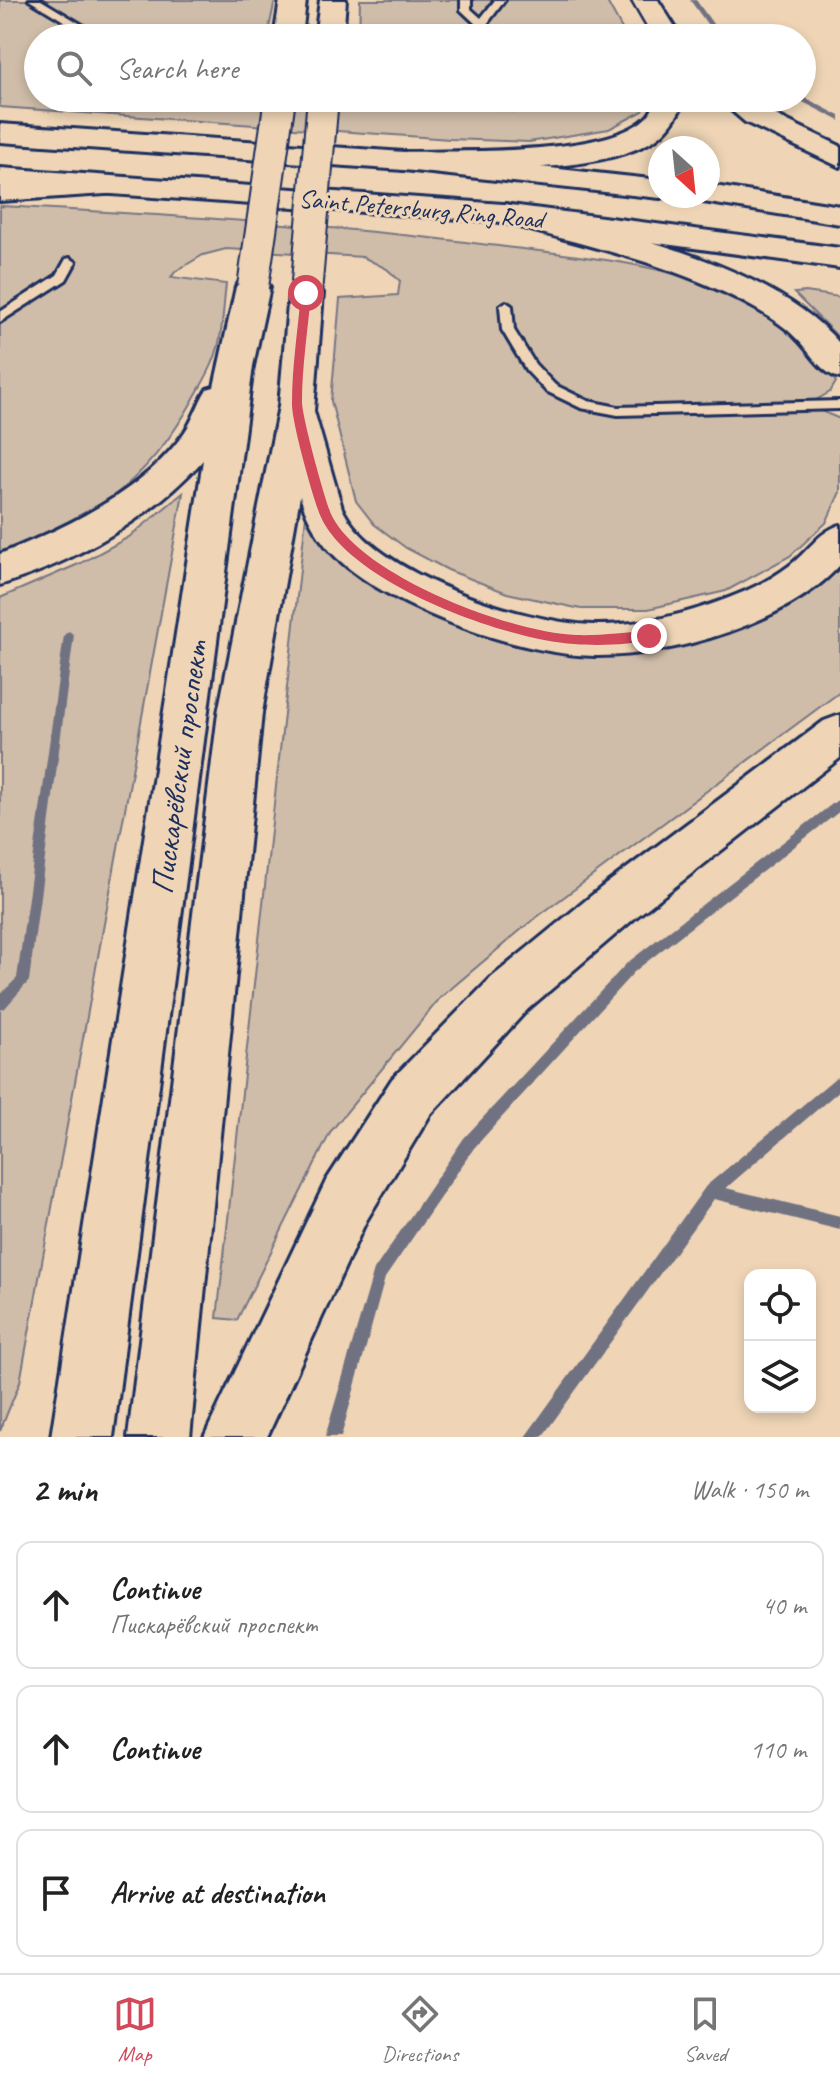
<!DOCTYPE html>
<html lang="en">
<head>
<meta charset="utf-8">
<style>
  body { margin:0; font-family:Caveat,sans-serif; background:#f2f2f2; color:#222 }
  .controls { position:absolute; right:24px; bottom:24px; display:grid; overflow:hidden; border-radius:16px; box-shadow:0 4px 12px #0003 }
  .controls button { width:72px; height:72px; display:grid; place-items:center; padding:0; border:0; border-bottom:2px solid #e0e0e0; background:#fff; color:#222; font:40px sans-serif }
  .compass { position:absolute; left:648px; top:136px; width:72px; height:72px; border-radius:50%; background:#fff; box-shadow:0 4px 12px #0003; rotate:153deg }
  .stop { position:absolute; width:24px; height:24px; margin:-18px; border:6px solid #d1495b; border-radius:50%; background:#fff }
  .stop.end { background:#d1495b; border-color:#fff; box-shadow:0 2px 8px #0008 }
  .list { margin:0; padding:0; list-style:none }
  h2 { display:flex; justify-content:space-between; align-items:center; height:104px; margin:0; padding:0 32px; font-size:34px }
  h2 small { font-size:26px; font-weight:400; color:#767676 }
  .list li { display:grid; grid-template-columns:52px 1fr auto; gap:24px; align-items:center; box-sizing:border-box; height:128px; margin:0 16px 16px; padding:0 16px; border:2px solid #e0e0e0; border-radius:16px }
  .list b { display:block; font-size:30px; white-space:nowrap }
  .list p { margin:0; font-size:26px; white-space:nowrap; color:#767676 }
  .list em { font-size:26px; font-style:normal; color:#767676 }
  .icon { flex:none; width:44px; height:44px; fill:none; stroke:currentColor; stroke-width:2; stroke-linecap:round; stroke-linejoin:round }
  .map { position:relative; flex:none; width:840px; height:1437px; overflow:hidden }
  .search { position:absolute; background:#fff; box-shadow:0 4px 12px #0003; left:24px; right:24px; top:24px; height:88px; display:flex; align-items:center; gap:20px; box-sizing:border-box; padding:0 28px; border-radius:44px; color:#767676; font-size:30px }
  .sheet { height:536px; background:#fff }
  nav { display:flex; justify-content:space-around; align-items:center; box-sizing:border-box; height:112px; border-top:2px solid #e0e0e0; background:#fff; font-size:22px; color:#767676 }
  nav a { display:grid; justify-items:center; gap:4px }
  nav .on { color:#d1495b }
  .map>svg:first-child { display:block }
  .green { fill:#d0bda9; stroke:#767684; stroke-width:2 }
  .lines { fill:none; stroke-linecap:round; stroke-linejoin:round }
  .stream { fill:#707282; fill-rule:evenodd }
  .building { fill:#bbaca0; stroke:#1b2f5e; stroke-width:2 }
  .lane-casing { stroke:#1b2f5e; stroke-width:6 }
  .secondary-casing { stroke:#1b2f5e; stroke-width:6 }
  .highway-casing { stroke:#1b2f5e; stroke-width:6 }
  .lane { fill:#efd5b6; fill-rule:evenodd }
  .secondary { fill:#efd5b6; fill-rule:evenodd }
  .highway { fill:#efd5b6; fill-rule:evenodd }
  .secondary-bridge-casing { stroke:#1b2f5e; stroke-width:34; stroke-linecap:butt }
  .secondary-bridge { stroke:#efd5b6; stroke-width:30 }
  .route { fill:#d1495b }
  .labels { text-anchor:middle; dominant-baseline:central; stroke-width:6; stroke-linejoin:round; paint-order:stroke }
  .far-street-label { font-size:26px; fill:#1b2f5e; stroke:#efd5b6 }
  .street-label { font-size:32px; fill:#1b2f5e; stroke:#efd5b6 }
</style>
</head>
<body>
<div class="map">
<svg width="840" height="1437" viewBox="0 0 840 1437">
  <rect width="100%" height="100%" fill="#efd5b6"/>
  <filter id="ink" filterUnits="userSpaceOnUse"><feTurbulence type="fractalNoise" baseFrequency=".0125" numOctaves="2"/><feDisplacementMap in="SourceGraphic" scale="16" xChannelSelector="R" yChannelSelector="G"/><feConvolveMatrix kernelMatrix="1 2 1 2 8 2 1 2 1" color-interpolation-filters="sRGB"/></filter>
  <g filter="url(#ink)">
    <g class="green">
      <path d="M0 0H275L267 38H38V98H650L643 111 609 129 529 142 450 139 0 107Z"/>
      <path d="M360 0H606L627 38H359Z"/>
      <path d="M0 206C164 215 326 224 489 245 573 255 659 262 737 295 779 313 809 347 836 382L830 392 807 405 840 419V492L826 523 790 556 726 591 648 609H581L507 593 448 570 406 548 374 524 356 501 331 401 340 299 398 295 400 281 387 269 363 257 226 249 203 255 176 271 171 277 226 284C223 308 223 339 213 362 208 375 200 387 193 400 145 486 89 521 0 558Z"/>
      <path d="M806 292 840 297V339L794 293Z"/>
      <path d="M183 493 20 1382 0 1431V598L81 563 129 537Z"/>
      <path d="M315 513 421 601 661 647 749 624 828 580 840 566V692L529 923 440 998 331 1131 237 1320 217 1318 306 516Z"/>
    </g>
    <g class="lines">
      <g class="stream">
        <path d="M690 0H696L723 38H717Z"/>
        <path d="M802 96 840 116V121L799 100 798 98H802Z"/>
        <path d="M69 631 74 635 29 981 5 1008 0 1010V995L17 978 64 635Z"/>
        <path d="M840 799V811L635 971 474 1148 385 1278 341 1437H325L374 1270 464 1138 627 963 836 801Z"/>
        <path d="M840 1076V1090L726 1188 840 1216V1230L714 1199 542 1437H525L706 1186 835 1078Z"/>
      </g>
    </g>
    <path class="building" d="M498 98H523L518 112 494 109Z"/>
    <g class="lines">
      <g class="lane-casing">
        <g id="lane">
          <path d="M29 0H41L104 38H92Z"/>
          <path d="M461 0H471V9L481 18 495 0H505L487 24 484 38H474L477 25 461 10Z"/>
          <path d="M532 98H542L540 108H532Z"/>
          <path d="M70 258 76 262 66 280 0 322V312L57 275 66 259Z"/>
          <path d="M506 302 512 306 514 330 535 364 555 385 588 401 618 407 840 401V409L618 415 581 408 546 391 526 370 502 330 500 306Z"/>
        </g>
      </g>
      <g class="secondary-casing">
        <g id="secondary">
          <path d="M280 0H306L302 38H274Z"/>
          <path d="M320 0H346L343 38H315Z"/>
          <path d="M632 0H658L682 38H654Z"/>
          <path d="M655 98H683L684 102C677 117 668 131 654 140 597 176 471 168 404 170L393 167 389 161 393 155 404 152C447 150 654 160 655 98Z"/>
          <path d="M717 98H749L765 110 840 146V167L745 122Z"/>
          <path d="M109 177 120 179 124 186 120 193 0 201V183Z"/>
          <path d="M505 204C605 228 772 263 840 344V378C820 373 811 352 796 338 785 326 770 317 756 309 676 263 582 245 494 220L489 213 494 206Z"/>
          <path d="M253 277 265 280 270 287 253 366 113 1437H51L203 460C150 519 75 562 0 585V554C65 528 143 492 184 433 194 419 198 403 207 389L214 387 236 287 241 280Z"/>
          <path d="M306 283 318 286 323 293 314 411 342 508C373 575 525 623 593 625 641 626 692 613 736 595 754 588 773 578 789 566 808 552 818 532 840 525V565C788 623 671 657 595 656 520 655 391 609 337 558 319 541 307 519 300 496L262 713 190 1437H128L218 713 279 406 289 293 294 286Z"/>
          <path d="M840 715V758L636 917 528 1009 430 1115 366 1221 267 1437H204L326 1181 392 1079 492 977 602 887 824 721Z"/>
        </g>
      </g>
      <g class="highway-casing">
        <g id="highway">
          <path d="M0 124 404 152 660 180V196H669L660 198 404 170 0 142Z"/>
          <path d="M0 168 503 204 840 248V268L503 222 0 186Z"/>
          <path d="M708 185 840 206V224L697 201 694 196H708Z"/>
        </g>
      </g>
      <use href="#lane" class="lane"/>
      <use href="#secondary" class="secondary"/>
      <use href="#highway" class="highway"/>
      <g class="secondary-bridge-casing">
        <g id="secondary-bridge">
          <path d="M253 287 280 98"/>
          <path d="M306 293 323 98"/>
        </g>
      </g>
      <use href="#secondary-bridge" class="secondary-bridge"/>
    </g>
  </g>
  <path class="route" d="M306 290 311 293C308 329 302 366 302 402 302 417 325 500 331 514 360 576 512 633 576 635 600 636 625 632 649 631L654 633V639C631 645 598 646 574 644 506 640 348 583 320 515 313 498 291 420 292 403 292 366 298 329 301 293Z"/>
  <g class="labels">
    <g class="far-street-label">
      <text transform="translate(421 209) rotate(5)">Saint Petersburg Ring Road</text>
    </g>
    <g class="street-label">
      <text transform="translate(179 767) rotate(-82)">Пискарёвский проспект</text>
    </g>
  </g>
</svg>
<div class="controls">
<button><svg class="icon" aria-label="locate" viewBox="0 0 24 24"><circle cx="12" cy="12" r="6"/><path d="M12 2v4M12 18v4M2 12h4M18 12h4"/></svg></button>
<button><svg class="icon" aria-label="layers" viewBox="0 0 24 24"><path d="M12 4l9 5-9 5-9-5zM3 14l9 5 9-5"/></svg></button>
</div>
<svg class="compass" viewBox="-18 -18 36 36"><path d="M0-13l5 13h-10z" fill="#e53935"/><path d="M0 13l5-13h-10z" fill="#767676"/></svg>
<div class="stop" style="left:306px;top:293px"></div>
<div class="stop end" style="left:649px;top:636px"></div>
<div class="search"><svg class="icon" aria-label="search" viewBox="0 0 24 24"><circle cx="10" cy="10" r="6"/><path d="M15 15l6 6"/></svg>Search here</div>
</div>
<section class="sheet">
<h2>2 min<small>Walk · 150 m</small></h2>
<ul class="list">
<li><svg class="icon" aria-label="ahead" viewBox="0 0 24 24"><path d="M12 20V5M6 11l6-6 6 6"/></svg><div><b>Continue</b><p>Пискарёвский проспект</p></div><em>40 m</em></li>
<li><svg class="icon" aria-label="ahead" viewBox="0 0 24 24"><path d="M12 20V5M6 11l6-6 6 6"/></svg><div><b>Continue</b></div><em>110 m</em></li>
<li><svg class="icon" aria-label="arrive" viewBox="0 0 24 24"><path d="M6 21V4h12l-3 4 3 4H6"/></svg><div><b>Arrive at destination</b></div></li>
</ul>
</section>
<nav>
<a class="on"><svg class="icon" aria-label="map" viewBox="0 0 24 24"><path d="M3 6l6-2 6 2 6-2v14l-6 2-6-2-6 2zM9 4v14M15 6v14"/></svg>Map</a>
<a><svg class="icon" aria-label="directions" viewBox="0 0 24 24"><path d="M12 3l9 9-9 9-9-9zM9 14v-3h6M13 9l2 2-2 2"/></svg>Directions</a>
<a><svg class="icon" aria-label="saved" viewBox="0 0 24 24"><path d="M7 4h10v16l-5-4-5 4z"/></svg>Saved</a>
</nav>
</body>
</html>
